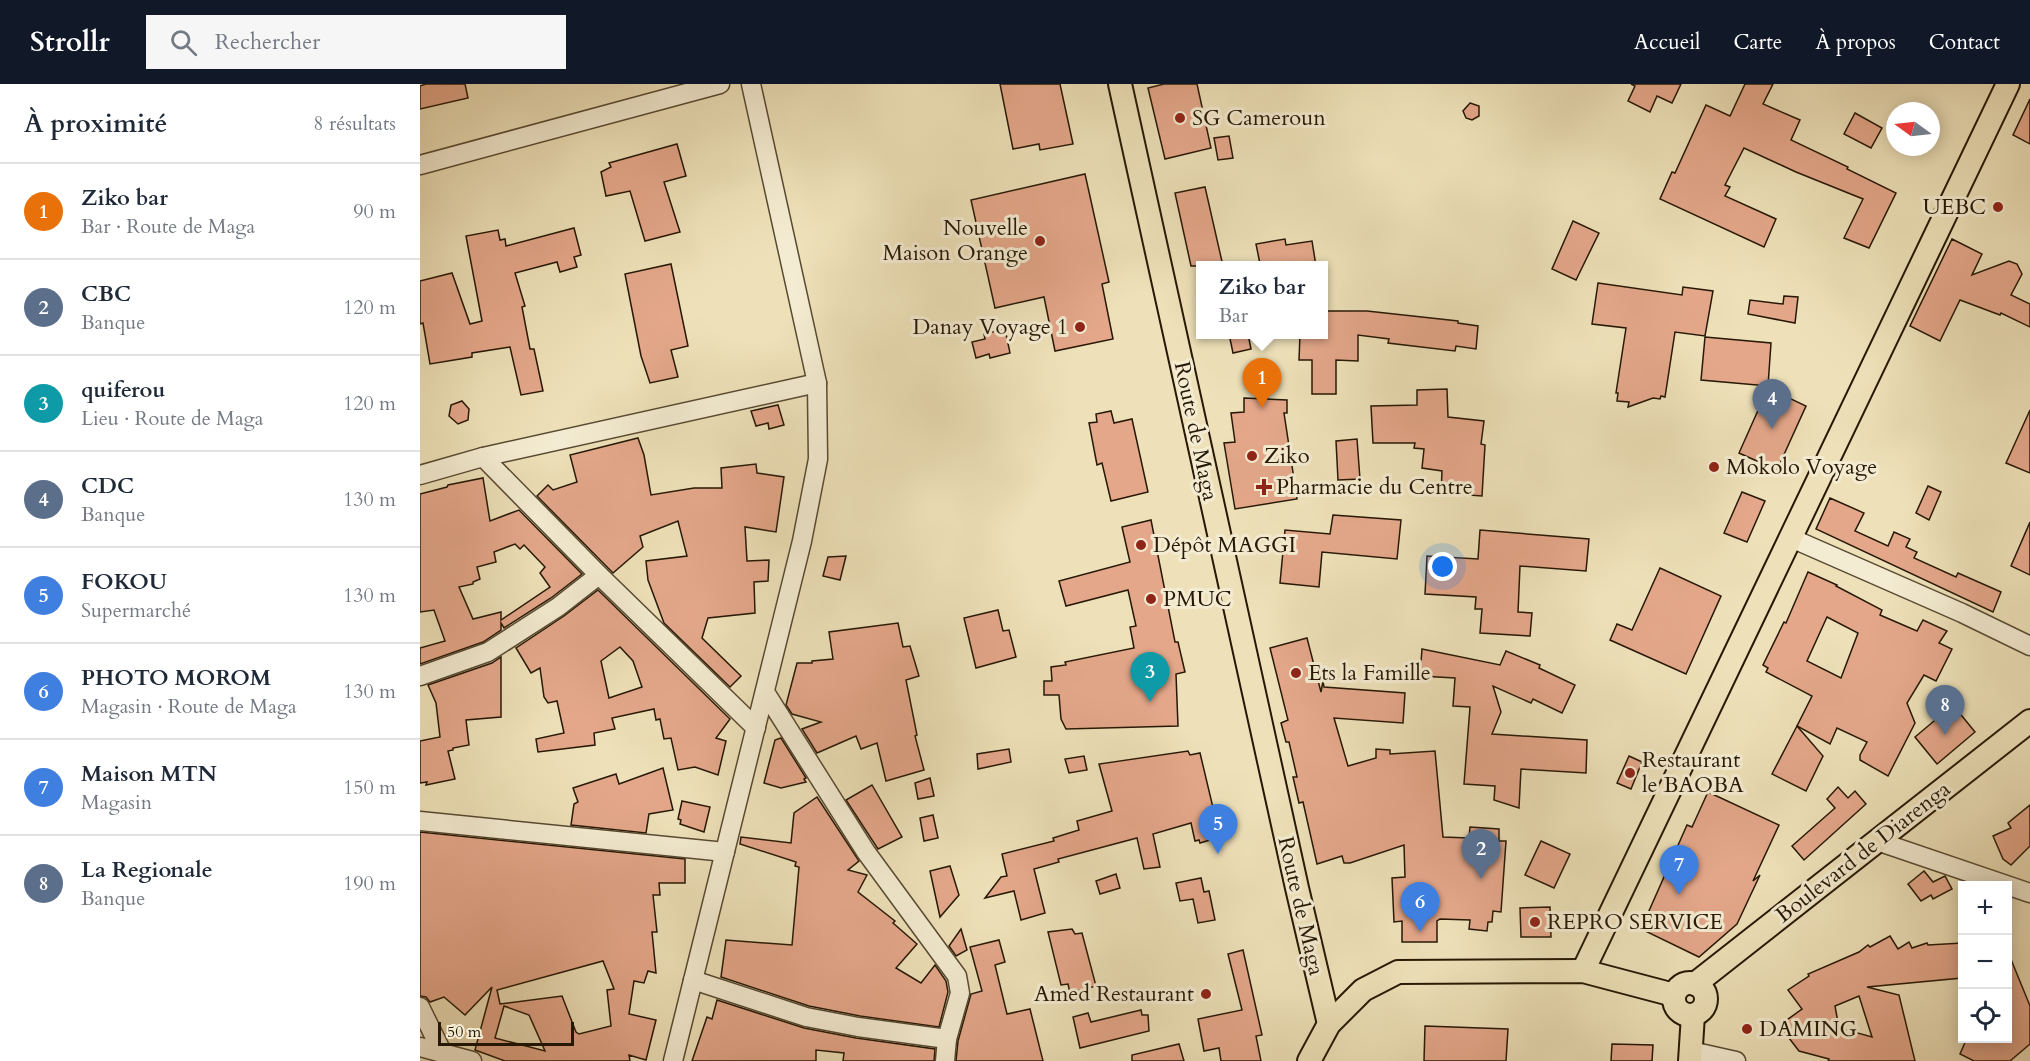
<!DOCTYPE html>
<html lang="fr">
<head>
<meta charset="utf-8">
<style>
  body { margin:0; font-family:Cardo,serif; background:#f6f6f7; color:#1f2937 }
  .controls { position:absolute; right:18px; bottom:18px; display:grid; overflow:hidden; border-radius:0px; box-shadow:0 3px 15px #0003 }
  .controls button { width:54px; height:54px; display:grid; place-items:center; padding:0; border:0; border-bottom:2px solid #e0e1e3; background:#fff; color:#1f2937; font:30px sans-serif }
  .compass { position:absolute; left:1466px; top:18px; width:54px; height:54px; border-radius:50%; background:#fff; box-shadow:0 3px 15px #0003; rotate:285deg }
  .scale { position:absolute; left:18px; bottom:15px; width:136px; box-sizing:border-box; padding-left:6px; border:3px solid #261805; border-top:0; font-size:16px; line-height:21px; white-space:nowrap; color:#261805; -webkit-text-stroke:4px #f4ecd2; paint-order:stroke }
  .you { position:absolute; left:1023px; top:483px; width:21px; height:21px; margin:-15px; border:4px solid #fff; border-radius:50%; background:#1a73e8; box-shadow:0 0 0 9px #1a73e833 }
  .badge { display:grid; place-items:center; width:39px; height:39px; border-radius:50%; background:#111827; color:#fff; font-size:20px; font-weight:700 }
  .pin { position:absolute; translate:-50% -50px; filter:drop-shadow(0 2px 3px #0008) }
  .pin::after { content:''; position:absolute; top:32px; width:21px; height:18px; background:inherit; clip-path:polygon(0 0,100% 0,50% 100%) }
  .popup { position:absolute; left:776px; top:177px; width:132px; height:78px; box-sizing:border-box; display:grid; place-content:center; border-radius:0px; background:#fff; filter:drop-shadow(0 2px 4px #0005); font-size:20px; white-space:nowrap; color:#747a83 }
  .popup b { font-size:22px; color:#1f2937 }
  .popup::after { content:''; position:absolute; left:50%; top:100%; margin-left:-12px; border:12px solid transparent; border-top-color:#fff }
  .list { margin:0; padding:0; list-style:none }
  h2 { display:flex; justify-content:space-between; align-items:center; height:78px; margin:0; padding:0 24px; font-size:26px }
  h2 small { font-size:20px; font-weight:400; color:#747a83 }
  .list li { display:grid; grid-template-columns:39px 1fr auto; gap:18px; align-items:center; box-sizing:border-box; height:96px; padding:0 24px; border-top:2px solid #e0e1e3 }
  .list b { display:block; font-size:22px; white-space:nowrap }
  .list p { margin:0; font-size:20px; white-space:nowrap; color:#747a83 }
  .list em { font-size:20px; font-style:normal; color:#747a83 }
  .icon { flex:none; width:33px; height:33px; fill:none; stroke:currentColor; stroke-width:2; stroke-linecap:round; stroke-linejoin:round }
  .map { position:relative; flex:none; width:1610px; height:977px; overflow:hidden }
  header { display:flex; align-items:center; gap:36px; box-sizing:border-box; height:84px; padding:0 30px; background:#111827; color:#fff }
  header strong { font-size:28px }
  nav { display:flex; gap:33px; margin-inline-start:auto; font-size:21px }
  .search { width:420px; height:54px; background:#f6f6f7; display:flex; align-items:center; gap:15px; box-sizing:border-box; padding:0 21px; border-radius:0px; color:#747a83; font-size:22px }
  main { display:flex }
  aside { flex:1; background:#fff }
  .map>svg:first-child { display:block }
  .building { fill:#e4a78a; stroke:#261805; stroke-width:1.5; fill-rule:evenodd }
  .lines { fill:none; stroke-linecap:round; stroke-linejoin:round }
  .minor-casing { stroke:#584a32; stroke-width:21 }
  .major-casing { stroke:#261805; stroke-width:26 }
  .minor { stroke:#f4ecd2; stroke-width:18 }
  .major { stroke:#eee1b9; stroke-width:22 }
  .poi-dot { fill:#8f2418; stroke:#f4ecd2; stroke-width:2 }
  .labels { text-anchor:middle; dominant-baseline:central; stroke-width:6; stroke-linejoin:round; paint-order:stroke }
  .poi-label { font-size:22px; fill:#261805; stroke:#f4ecd2; text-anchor:start }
  .street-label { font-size:22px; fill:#261805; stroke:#f4ecd2 }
</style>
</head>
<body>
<header>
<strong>Strollr</strong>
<div class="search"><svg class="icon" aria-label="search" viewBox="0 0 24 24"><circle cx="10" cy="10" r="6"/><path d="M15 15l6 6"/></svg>Rechercher</div>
<nav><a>Accueil</a><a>Carte</a><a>À propos</a><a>Contact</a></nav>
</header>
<main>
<aside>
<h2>À proximité<small>8 résultats</small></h2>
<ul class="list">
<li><span class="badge" style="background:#e8710a">1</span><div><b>Ziko bar</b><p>Bar · Route de Maga</p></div><em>90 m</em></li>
<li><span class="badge" style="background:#5c6f8a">2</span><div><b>CBC</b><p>Banque</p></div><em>120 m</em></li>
<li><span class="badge" style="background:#0f9aa8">3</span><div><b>quiferou</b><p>Lieu · Route de Maga</p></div><em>120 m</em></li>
<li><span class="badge" style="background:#5c6f8a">4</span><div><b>CDC</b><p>Banque</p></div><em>130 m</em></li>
<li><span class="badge" style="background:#3f7fe0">5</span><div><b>FOKOU</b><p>Supermarché</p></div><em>130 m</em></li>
<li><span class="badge" style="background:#3f7fe0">6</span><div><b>PHOTO MOROM</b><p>Magasin · Route de Maga</p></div><em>130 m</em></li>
<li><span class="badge" style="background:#3f7fe0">7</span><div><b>Maison MTN</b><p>Magasin</p></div><em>150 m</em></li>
<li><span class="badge" style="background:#5c6f8a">8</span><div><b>La Regionale</b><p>Banque</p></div><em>190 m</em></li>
</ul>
</aside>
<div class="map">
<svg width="1610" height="977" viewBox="0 0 1610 977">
  <rect width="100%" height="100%" fill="#eee1b9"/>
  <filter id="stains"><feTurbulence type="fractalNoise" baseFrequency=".00333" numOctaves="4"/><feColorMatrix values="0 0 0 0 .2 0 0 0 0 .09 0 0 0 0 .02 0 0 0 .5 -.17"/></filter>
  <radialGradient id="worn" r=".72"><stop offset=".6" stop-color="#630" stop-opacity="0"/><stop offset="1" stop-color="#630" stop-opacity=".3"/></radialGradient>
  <g class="building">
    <path d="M6 0H45L48 14 0 25V2Z"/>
    <path d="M580 0H640L653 60 620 66 619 60 593 65Z"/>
    <path d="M744 0H777L791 64 745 75 728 4Z"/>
    <path d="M1211 0H1261L1252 19 1237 12 1230 28 1208 17 1215 2Z"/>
    <path d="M1325 0H1353L1343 20 1380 36 1371 56 1428 83 1427 85 1476 109 1449 164 1424 154 1443 115 1376 88 1324 64 1305 101 1310 103 1305 112 1356 135 1344 163 1240 115 1252 88 1255 89 1286 21 1310 32Z"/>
    <path d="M1610 15V60L1593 51Z"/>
    <path d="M1050 19 1059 22V32L1052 36 1046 34 1043 27Z"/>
    <path d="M1435 29 1462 44 1451 64 1424 50Z"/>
    <path d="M809 52 813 74 798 76 794 54Z"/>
    <path d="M257 60 266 92 244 98 260 148 225 157 210 107 186 112 181 88 191 83 189 79Z"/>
    <path d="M665 90 689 198 682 200 693 255 635 267 624 213 575 224 551 116Z"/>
    <path d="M785 103 803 182H771L755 109Z"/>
    <path d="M1153 137 1179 149 1156 196 1132 185Z"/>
    <path d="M154 144 161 171 154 173 157 183 140 188 137 178 95 189 105 222 102 223 110 265H114L123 307 101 311 90 263 52 269V273L10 280 3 239 0 240V197L32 189 50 240 62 237 46 152 78 146 80 156 85 155 86 162Z"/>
    <path d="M865 155 866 161 892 157 896 182H848V178L840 180 836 160Z"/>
    <path d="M1532 155 1562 170 1552 191 1589 177 1597 180 1602 190 1591 211 1610 220V243L1581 229 1580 231 1540 216 1520 257 1490 242Z"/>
    <path d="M251 180 268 262 251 266 258 293 230 299 221 272 205 190Z"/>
    <path d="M1178 199 1262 211 1263 203 1293 207 1285 252 1255 248 1245 313 1241 312 1240 315 1233 314 1208 323 1209 318 1197 317 1198 309H1196L1206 244 1172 240Z"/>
    <path d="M1364 212 1378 213 1375 239 1328 230 1330 216 1363 220Z"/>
    <path d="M903 227H947L1038 237V239L1058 242 1056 265 1036 262 1035 267 968 259 969 255 938 251V277L916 276V310H892V276H879L880 250H903Z"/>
    <path d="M585 245 590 269 570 274 569 270 556 274 552 258 565 255 564 250Z"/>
    <path d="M809 250H828L831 265 813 269Z"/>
    <path d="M1285 253 1351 259 1348 302 1281 296Z"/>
    <path d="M1348 304 1386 322 1357 386 1319 369Z"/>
    <path d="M1027 305 1028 333 1064 337 1061 360 1065 361 1062 412 1021 409 1022 387 1002 384 1004 365 994 364 995 359H953L951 322 997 321V306Z"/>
    <path d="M824 314 867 316V329H864L877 415 815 425 804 359 815 358 811 329 824 328Z"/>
    <path d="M42 317 49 325 48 336 38 340 29 332 31 321Z"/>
    <path d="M358 321 364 341 349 345 348 339 336 342 331 327Z"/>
    <path d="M1610 326V389L1586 379Z"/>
    <path d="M691 327 694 339 712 335 728 408 691 417 682 379 677 381 669 339 677 338 676 330Z"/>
    <path d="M218 354 224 371 231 411 274 404H302L301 384 336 380 337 389 364 393 356 448 325 443 327 477 349 476 348 497 334 498 335 529 288 534 282 554 321 592 310 603 244 539 228 496 226 477 267 472 258 437 220 452 223 463 193 489 117 412 128 401 133 406 157 398 150 371Z"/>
    <path d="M937 355 940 395 918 396 916 357Z"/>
    <path d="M63 394 70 437 99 426 162 490 131 514 84 544 81 539V546L63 558 0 580V564L25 557 14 526 0 528V410L27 403 28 401ZM95 460 100 465 104 461 125 483 120 489 130 503 81 536V528L53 535 39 503 53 500V498L60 495 57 483 76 478 74 468Z"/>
    <path d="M1508 402 1521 408 1509 436 1496 429Z"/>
    <path d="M1322 408 1345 417 1327 458 1304 449Z"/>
    <path d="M1410 414 1444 429 1435 447 1468 462 1474 448 1490 455 1486 463 1497 468 1494 474 1536 493 1538 489 1581 508 1573 528 1396 445Z"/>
    <path d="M913 431 981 436 977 475 902 468 899 503 860 499 865 446 910 450Z"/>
    <path d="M731 436 755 558H758L765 588 756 590 758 642 646 645 641 635 639 611H624V597H632L631 583 646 581 645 578 714 564 710 543 716 542 708 506 646 522 639 497 710 478 702 443Z"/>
    <path d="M1610 438V491L1591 482Z"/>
    <path d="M1060 446 1169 455 1166 487 1100 482 1098 528 1112 529 1110 552 1060 549 1062 525H1055L1056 513 1005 510 1007 472 1058 475Z"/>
    <path d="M426 472 420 496 403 492 408 473Z"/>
    <path d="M1240 484 1301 512 1266 590 1190 556 1197 540 1212 546Z"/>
    <path d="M1388 488 1417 501 1416 502 1462 526 1460 531 1497 547 1503 536 1527 547 1519 559 1532 565 1516 597 1504 591 1487 619 1495 639 1468 692 1440 676V671L1447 658 1417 644 1410 660 1377 642 1392 612 1346 588 1348 584 1343 581 1364 538 1366 539ZM1407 533 1438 549 1421 594 1387 577Z"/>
    <path d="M178 506 310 635 296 654 306 657 298 691 275 683 258 686 251 654 244 655 240 635 236 636 234 625 192 634 195 645 174 649 175 661 118 668 116 655 144 649 137 617 128 619 124 613 120 584 111 589 96 564 144 532ZM200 563 213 577 222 603 189 614 181 577Z"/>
    <path d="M578 526 583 547 589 546 596 573 556 584 544 534Z"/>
    <path d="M478 539 483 563 490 562 499 592 486 596 497 651 495 652 504 686 466 697 457 659 441 665 436 652 397 669 382 645 401 638 372 630 366 621 377 579H392V577L413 575 409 548Z"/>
    <path d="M887 554 901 608 903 597 904 603 985 609 983 639 914 634 928 682 956 674V665L970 666V670L1015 667 1023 753 1049 754 1050 743 1079 745V757H1086L1081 828 1073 827 1072 838H1068L1067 847 1049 845 1050 836 1020 835 1017 837V858H982V837L974 838 972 794 985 793 984 761 930 779H924L922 772 897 780 883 718 879 719 873 693H877L869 658H866L861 639 868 636 850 564Z"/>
    <path d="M1002 565 1080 581 1086 567 1120 581 1119 584 1155 601 1142 629 1113 615 1111 619 1073 602 1081 628 1072 650 1167 656 1166 689 1101 685 1099 724 1074 716 1075 702 1044 700 1050 623 1033 622 1035 594 1000 592Z"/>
    <path d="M81 573V633L46 636 49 661 33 664V666L28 667 35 695 6 701 7 698 0 699V657L20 653 16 619 8 601 72 579Z"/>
    <path d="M1533 621 1555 648 1517 680 1495 653Z"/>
    <path d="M1377 642 1403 672 1386 707 1352 690Z"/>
    <path d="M361 654 386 694 384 695 386 698 361 704 344 699 355 656Z"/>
    <path d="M589 665 591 678 558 685 557 670Z"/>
    <path d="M768 667 770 671 780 669 800 753 780 759 779 756 775 757 771 739 733 750 740 783 724 785 717 754 638 775 639 778 614 785 625 829 601 836 594 807 565 814 581 793 587 792 582 770 634 757 633 754 659 746 657 737 692 727 679 680Z"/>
    <path d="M664 672 667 686 649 689 645 675Z"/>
    <path d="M1209 672 1222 678 1211 705 1197 699Z"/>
    <path d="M243 684 253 726 229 730 226 749 151 741 154 720 158 718 153 704 196 690 199 700Z"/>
    <path d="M510 694 514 712 498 715 495 699Z"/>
    <path d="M452 701 482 753 458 765 426 716Z"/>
    <path d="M1418 703 1428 714 1435 707 1446 720 1384 776 1372 762 1415 724 1407 715Z"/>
    <path d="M1288 708 1359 741 1333 797 1340 791 1317 840 1279 873 1221 845 1267 741 1272 743Z"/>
    <path d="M397 713 439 777 428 786 447 791 438 808 475 837 473 839 497 860 476 884 501 899 515 881 526 897 528 908 519 943 440 932 389 922 301 893 306 856 372 861 379 783 375 782 376 778 320 760 321 753 371 759 374 729Z"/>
    <path d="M262 717 290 723 284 748 260 740 261 736 258 735Z"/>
    <path d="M1610 721V762L1591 781 1583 775 1573 752 1591 744 1588 739Z"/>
    <path d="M513 731 518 754 504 757 500 734Z"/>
    <path d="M0 748 265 775V799H239L240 811H233L237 848H232L236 889 228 887 224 899 214 897 209 930 236 936 226 976 209 971 210 977H85L55 966 72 903 45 931 24 913 10 918 6 913 0 912ZM183 877 194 905 187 906 191 942 159 950 156 948 142 912 80 920 77 906ZM84 922 109 931 125 967 75 954Z"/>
    <path d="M1121 757 1150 770 1134 804 1105 791Z"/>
    <path d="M530 782 539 811 520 833 510 787Z"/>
    <path d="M1504 787 1513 798 1525 792 1532 805 1513 815 1511 811 1501 817 1488 800Z"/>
    <path d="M696 790 700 804 680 810 676 797Z"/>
    <path d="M781 794 784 808 789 807 795 836 778 839 773 815 760 817 756 799Z"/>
    <path d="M1130 823 1131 853H1101L1100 824Z"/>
    <path d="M541 845 547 866 536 872 529 862Z"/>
    <path d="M652 845 655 850 662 849 676 902 650 909 648 900 641 901 628 848Z"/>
    <path d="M1470 852 1478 865 1489 858 1492 864 1507 859 1508 861 1542 859V894L1447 903 1479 911 1495 977H1408L1409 975 1379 967 1362 945 1367 942 1364 938 1382 925 1368 906 1389 892 1388 890 1439 868 1448 861 1450 863ZM1439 912 1452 953 1419 944 1415 922Z"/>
    <path d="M579 856 585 878 575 881 587 930 610 925 623 977H536L538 957 551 910 562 907 550 863Z"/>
    <path d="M823 866 842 951 836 952 841 977H801L799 964 784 967 778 935 822 926 808 870Z"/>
    <path d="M1588 868 1610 922V960L1590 977H1554L1540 970 1547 954H1587Z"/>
    <path d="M297 916 384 944 436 954 515 965 514 977H423L424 969 396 966V977H272L287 933 292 935Z"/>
    <path d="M721 926 722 931H728L729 947 660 964 653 933 668 929 671 938Z"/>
    <path d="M1005 942 1088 945 1086 977H1004Z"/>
    <path d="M759 960 764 977H712V971Z"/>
    <path d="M1192 960 1233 961 1232 977H1191Z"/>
  </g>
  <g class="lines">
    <g class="minor-casing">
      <g id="minor">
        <path d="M0 81 300 0"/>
        <path d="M63 373 179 491 336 644"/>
        <path d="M0 391 63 373 397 299"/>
        <path d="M1371 454 1542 529 1610 562"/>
        <path d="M0 592 68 568 138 523 179 491"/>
        <path d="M345 608 446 768 537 892 540 909 527 955 525 977"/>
        <path d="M0 737 305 768"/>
        <path d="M1457 757 1610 809"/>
        <path d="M273 896 386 933 438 943 527 955"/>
        <path d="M0 923 22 968 28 977"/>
        <path d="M0 963 52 977"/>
        <path d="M1271 967 1316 977"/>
        <path d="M253 977 382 457 398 375 397 299 331 0"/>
      </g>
    </g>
    <g class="major-casing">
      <g id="major">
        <path d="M700 0 877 804 909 940"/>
        <path d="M1163 887 1588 0"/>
        <circle cx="1270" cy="915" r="16"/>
        <path d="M1275 900 1610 637"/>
        <path d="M889 977 909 940 943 906 978 888 1163 887 1254 911"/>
        <path d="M1270 977 1273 931"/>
      </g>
    </g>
    <use href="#minor" class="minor"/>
    <use href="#major" class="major"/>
  </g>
  <g class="poi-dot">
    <circle cx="760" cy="34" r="6"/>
    <circle cx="1578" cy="123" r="6"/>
    <circle cx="620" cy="157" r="6"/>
    <circle cx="660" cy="243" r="6"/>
    <circle cx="832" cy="372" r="6"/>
    <circle cx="1294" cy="383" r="6"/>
    <path d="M841 394h6v6h6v6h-6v6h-6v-6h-6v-6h6z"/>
    <circle cx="721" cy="461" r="6"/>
    <circle cx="731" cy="515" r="6"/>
    <circle cx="876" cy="589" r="6"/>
    <circle cx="1210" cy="689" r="6"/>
    <circle cx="1115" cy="838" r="6"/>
    <circle cx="786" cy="910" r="6"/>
    <circle cx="1327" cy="945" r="6"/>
  </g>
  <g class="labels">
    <g class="poi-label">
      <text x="772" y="34">SG Cameroun</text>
      <text x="1566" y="123" text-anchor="end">UEBC</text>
      <text x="608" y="144" text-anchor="end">Nouvelle<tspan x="608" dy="25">Maison Orange</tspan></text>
      <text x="648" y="243" text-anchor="end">Danay Voyage 1</text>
      <text x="844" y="372">Ziko</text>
      <text x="1306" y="383">Mokolo Voyage</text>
      <text x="856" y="403">Pharmacie du Centre</text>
      <text x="733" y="461">Dépôt MAGGI</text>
      <text x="743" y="515">PMUC</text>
      <text x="888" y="589">Ets la Famille</text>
      <text x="1222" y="676">Restaurant<tspan x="1222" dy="25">le BAOBA</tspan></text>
      <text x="1127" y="838">REPRO SERVICE</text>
      <text x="774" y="910" text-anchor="end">Amed Restaurant</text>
      <text x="1339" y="945">DAMING</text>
    </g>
    <g class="street-label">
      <text transform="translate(776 347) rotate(78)">Route de Maga</text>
      <text transform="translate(1443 768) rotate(-38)">Boulevard de Diarenga</text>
      <text transform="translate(881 822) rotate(77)">Route de Maga</text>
    </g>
  </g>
  <rect width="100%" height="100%" filter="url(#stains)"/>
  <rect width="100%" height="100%" fill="url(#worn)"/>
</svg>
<div class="controls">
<button>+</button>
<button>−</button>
<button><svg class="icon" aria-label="locate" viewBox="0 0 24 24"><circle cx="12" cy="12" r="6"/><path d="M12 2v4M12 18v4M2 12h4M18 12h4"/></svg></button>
</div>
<svg class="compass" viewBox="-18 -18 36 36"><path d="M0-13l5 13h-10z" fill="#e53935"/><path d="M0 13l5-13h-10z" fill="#747a83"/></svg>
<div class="scale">50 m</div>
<div class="you"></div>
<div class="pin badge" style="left:842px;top:324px;background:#e8710a">1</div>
<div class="popup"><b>Ziko bar</b>Bar</div>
<div class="pin badge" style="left:1061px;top:795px;background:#5c6f8a">2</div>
<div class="pin badge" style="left:730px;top:618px;background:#0f9aa8">3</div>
<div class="pin badge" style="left:1352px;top:345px;background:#5c6f8a">4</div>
<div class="pin badge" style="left:798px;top:770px;background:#3f7fe0">5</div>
<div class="pin badge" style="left:1000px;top:848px;background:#3f7fe0">6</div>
<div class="pin badge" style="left:1259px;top:811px;background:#3f7fe0">7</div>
<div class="pin badge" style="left:1525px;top:651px;background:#5c6f8a">8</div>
</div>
</main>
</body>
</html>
